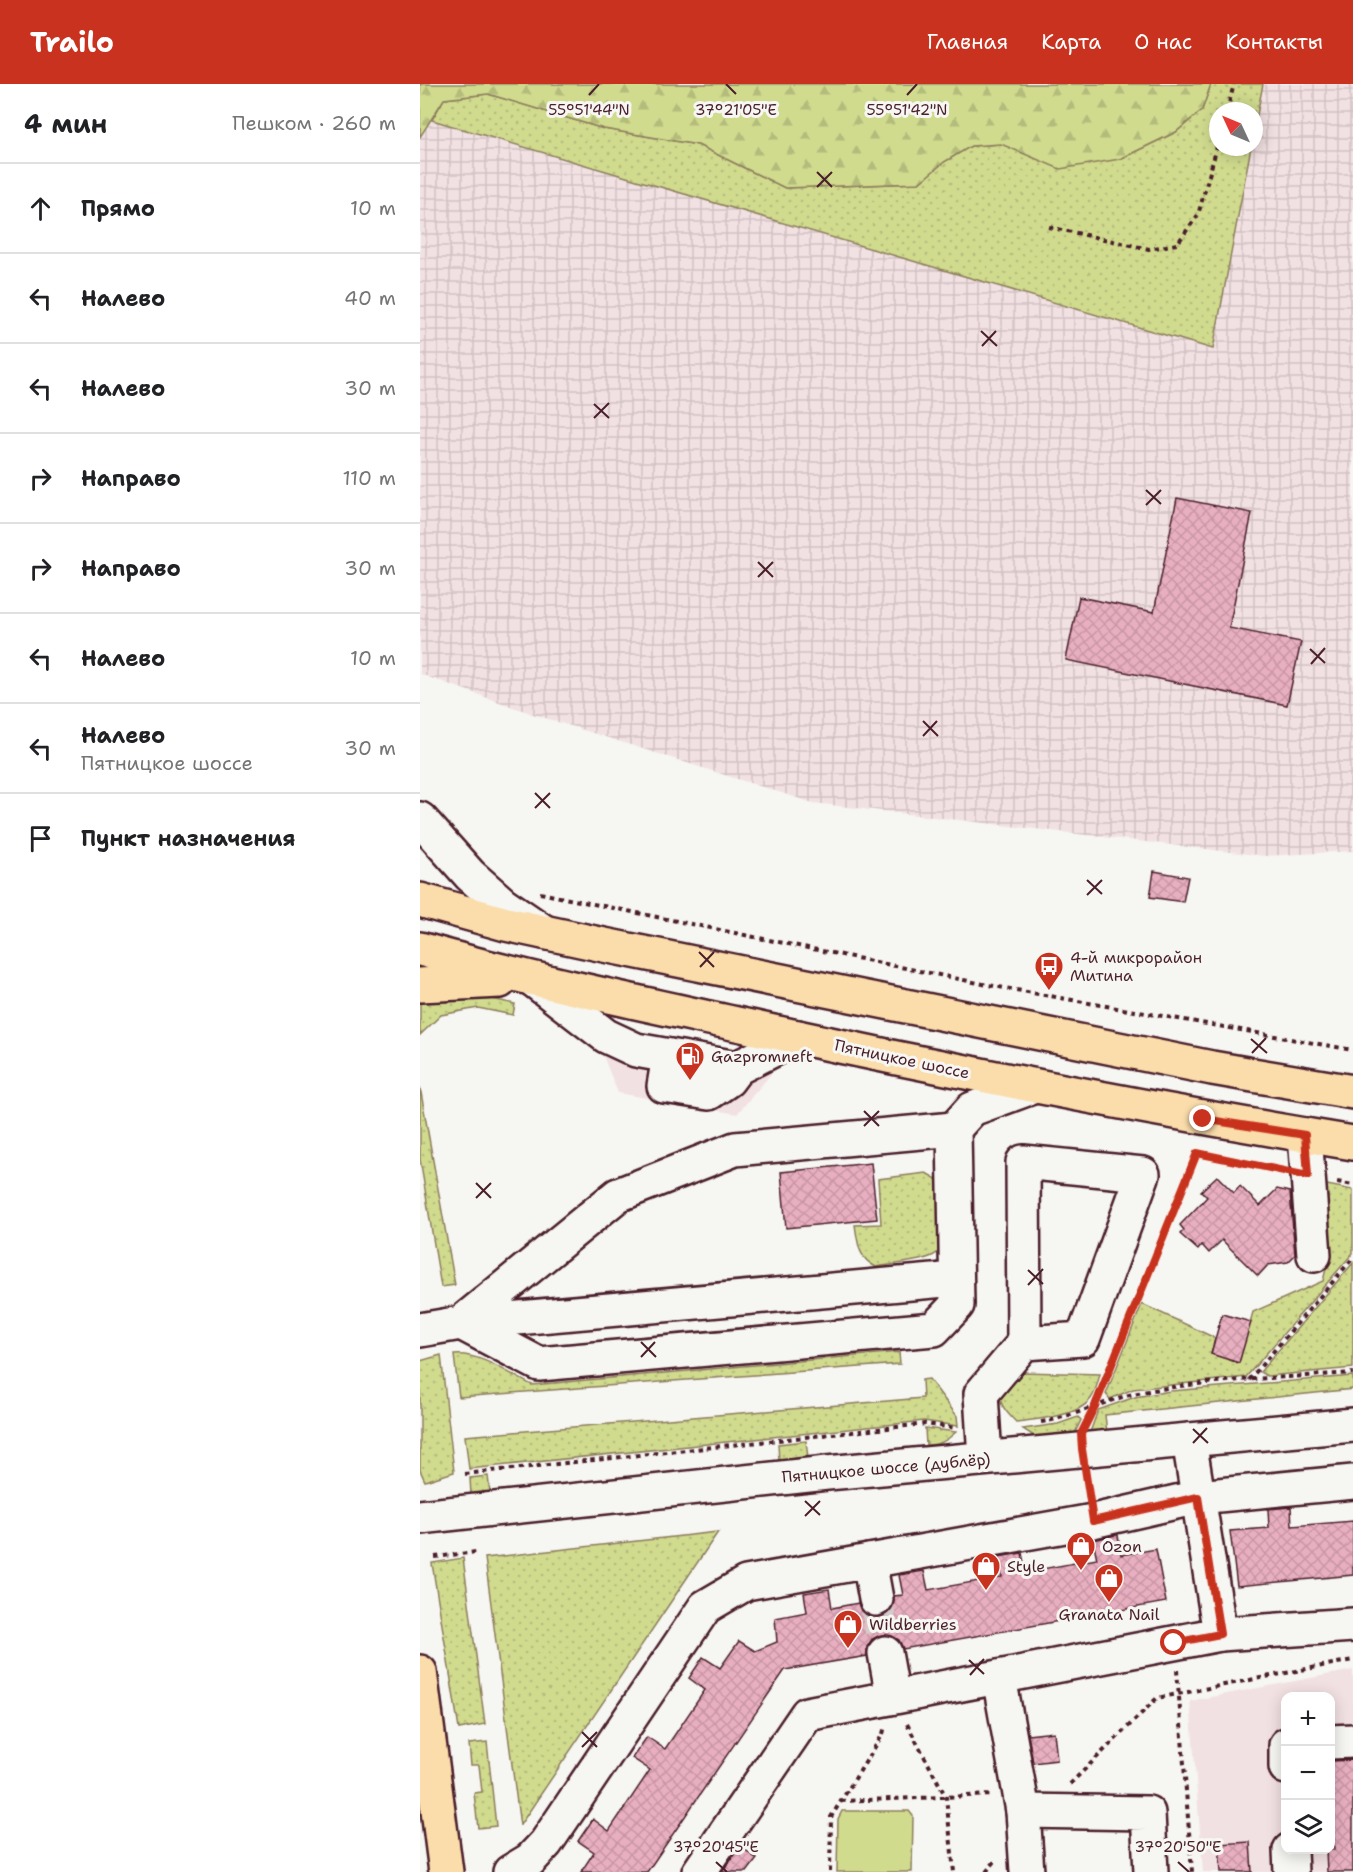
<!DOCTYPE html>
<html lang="ru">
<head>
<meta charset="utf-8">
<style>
  body { margin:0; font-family:"Shantell Sans",sans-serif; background:#f2f2f2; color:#202124 }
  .controls { position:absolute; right:18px; bottom:18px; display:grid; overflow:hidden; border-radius:12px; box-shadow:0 3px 15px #0003 }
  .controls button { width:54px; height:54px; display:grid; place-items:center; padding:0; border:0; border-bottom:2px solid #e0e0e0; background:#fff; color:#202124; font:30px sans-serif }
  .compass { position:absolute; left:789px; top:18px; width:54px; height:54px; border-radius:50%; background:#fff; box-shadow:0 3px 15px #0003; rotate:314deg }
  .stop { position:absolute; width:18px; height:18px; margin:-14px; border:4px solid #c8321e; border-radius:50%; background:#fff }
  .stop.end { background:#c8321e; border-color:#fff; box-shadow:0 2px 6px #0008 }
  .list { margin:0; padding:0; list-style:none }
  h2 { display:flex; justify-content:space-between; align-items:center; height:78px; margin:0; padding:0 24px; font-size:26px }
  h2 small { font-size:20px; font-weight:400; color:#757577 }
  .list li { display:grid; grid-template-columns:39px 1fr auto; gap:18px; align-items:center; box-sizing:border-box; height:90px; padding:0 24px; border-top:2px solid #e0e0e0 }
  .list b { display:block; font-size:22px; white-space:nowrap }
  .list p { margin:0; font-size:20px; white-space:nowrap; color:#757577 }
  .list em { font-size:20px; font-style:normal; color:#757577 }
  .icon { flex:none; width:33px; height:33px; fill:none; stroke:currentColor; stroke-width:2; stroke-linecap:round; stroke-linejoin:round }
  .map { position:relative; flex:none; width:933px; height:1788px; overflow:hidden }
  header { display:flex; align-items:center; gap:36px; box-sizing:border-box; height:84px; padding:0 30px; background:#c8321e; color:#fff }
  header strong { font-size:28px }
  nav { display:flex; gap:33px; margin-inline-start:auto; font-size:21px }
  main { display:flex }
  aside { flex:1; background:#fff }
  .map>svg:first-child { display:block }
  .built { fill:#f2e1e3; fill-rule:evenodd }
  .industrial { fill:url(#industrial-grid) }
  .grass { fill:url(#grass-dots); stroke:#8d7d5c; stroke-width:1.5 }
  .forest { fill:url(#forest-firs); stroke:#8d7d5c; stroke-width:1.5 }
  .garden { fill:#d0db8e; stroke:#8d7d5c; stroke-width:1.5 }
  .building { fill:url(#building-cross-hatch); stroke:#4a1f2b; stroke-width:1.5 }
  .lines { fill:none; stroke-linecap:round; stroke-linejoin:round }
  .minor-tunnel { stroke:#d4cbca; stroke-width:33; stroke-dasharray:33 16; stroke-linecap:butt }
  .minor-casing { stroke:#4a1f2b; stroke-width:38 }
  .major-casing { stroke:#4a1f2b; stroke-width:38 }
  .path { stroke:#4a1f2b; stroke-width:4; stroke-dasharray:4.5 4.5; stroke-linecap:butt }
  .minor { stroke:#f6f6f2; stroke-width:33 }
  .major { stroke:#faddab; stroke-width:33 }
  .route { stroke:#c8321e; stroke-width:8 }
  .ticks { fill:none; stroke:#4a1f2b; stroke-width:2 }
  .labels { text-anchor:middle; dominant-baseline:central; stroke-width:6; stroke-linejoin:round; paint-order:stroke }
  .poi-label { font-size:16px; fill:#4a1f2b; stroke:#f6f6f2; text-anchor:start }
  .street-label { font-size:16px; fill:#4a1f2b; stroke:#f6f6f2 }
  .ticks-label { font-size:15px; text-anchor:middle; fill:#4a1f2b; stroke:#f6f6f2; stroke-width:6; stroke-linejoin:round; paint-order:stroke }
</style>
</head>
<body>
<header>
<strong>Trailo</strong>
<nav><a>Главная</a><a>Карта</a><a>О нас</a><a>Контакты</a></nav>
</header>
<main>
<aside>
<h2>4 мин<small>Пешком · 260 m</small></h2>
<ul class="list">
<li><svg class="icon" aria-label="ahead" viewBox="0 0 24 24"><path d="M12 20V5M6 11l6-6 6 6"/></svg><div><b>Прямо</b></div><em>10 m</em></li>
<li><svg class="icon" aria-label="left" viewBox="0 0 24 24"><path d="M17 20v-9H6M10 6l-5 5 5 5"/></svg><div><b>Налево</b></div><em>40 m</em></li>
<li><svg class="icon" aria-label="left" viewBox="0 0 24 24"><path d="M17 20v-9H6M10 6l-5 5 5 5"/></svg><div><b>Налево</b></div><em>30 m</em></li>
<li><svg class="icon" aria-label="right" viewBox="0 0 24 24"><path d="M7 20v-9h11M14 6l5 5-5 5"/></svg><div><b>Направо</b></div><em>110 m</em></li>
<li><svg class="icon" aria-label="right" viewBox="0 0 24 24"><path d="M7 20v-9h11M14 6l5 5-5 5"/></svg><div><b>Направо</b></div><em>30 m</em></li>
<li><svg class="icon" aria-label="left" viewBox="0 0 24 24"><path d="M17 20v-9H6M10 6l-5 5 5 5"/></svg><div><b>Налево</b></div><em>10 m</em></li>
<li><svg class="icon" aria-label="left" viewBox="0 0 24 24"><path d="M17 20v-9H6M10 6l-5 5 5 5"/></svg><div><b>Налево</b><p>Пятницкое шоссе</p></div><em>30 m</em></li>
<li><svg class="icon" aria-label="arrive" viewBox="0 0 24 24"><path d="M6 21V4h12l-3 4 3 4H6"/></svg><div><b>Пункт назначения</b></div></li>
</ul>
</aside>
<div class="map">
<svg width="933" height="1788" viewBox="0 0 933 1788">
  <defs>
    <pattern id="industrial-grid" width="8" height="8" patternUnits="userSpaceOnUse" patternTransform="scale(1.5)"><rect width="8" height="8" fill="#f2e1e3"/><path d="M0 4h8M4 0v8" fill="none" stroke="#d1c1c3"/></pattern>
    <pattern id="grass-dots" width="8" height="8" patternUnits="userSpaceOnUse" patternTransform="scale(1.5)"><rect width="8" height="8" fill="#d0db8e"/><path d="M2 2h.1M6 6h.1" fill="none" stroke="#b4bc7b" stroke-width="1.8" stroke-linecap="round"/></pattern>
    <pattern id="forest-firs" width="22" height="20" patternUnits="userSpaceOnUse" patternTransform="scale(1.5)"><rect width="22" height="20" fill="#d0db8e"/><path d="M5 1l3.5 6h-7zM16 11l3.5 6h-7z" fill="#b4bc7b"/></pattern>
    <pattern id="building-cross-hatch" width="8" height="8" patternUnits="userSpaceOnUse" patternTransform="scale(1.5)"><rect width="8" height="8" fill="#e8afc0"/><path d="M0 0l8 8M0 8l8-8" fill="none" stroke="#c896a5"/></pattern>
  </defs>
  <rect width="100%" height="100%" fill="#f6f6f2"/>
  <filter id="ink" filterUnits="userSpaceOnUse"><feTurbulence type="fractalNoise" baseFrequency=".0167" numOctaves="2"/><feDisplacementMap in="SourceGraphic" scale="12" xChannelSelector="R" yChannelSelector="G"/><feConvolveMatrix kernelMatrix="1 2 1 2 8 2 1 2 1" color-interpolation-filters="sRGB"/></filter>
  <g filter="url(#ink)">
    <g class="built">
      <path d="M173 947 356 984 317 1030 198 1009Z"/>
      <path d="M933 1586V1788H783L770 1617ZM866 1612H910V1766H866Z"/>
    </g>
    <path class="industrial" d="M843 0H933V767L845 772 393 719 116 631 0 590V53L12 36 793 265 831 63H834V46Z"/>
    <g class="grass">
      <path d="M791 0H843L834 46V27H798V63H831L793 265 12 36 24 15 68 10 184 45 278 61 365 104 499 99 524 78 551 62 582 60 610 70 700 75 756 48 782 26Z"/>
      <path d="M0 907 49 910 95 920 93 931 58 924 21 931 0 951Z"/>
      <path d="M0 1003 35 1201 21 1203 0 1075Z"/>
      <path d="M506 1089 515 1094 521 1101C521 1116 527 1156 519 1167 511 1178 470 1180 456 1183 438 1174 438 1159 435 1141L461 1140 458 1095Z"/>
      <path d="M902 1100 933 1106V1169L826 1293 713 1305 690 1315 686 1310 722 1220 795 1254 791 1270 819 1278 833 1228 903 1197 910 1169Z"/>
      <path d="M933 1179V1284L847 1292 840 1288Z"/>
      <path d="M479 1268 480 1280 39 1313 34 1271C60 1268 89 1290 112 1301Z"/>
      <path d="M21 1271 34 1388 5 1397 0 1386V1277Z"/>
      <path d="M601 1288 680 1290C678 1297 676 1307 672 1313 660 1333 617 1335 596 1338 571 1313 578 1309 601 1288Z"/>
      <path d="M933 1292V1305L685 1331 687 1349 669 1351 678 1326 715 1313 751 1307Z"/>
      <path d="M509 1295 537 1332 538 1342 504 1337 49 1385 45 1352 503 1314 502 1296Z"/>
      <path d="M658 1333 661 1336 654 1351 614 1352 603 1345 638 1340Z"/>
      <path d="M505 1344 536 1348C526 1357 520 1361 506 1361Z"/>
      <path d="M386 1357 388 1374 359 1377 358 1360Z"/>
      <path d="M68 1392 70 1409 51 1411 50 1394Z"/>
      <path d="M298 1448 100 1741V1742L65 1474Z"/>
      <path d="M43 1474 65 1640 39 1645 12 1479Z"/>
      <path d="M67 1658 76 1742 58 1744 54 1709 62 1708 59 1681H51L49 1660Z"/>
    </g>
    <path class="forest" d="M0 0H791L782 26 756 48 700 75 640 85 581 60 551 62 524 78 499 99 365 104 278 61 184 45 68 10 24 15 0 53Z"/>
    <path class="garden" d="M422 1727H489L493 1732 492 1788H417L418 1735Z"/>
    <g class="building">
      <path d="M757 414 832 429 809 544 881 558 867 621 646 576 659 513 734 528Z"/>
      <path d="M734 787 768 793 763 818 730 813Z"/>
      <path d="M451 1079 457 1135 366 1144 361 1088Z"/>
      <path d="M797 1092 814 1109 820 1102 840 1122 857 1105 870 1108 875 1171 868 1178 848 1181 838 1192 802 1156 789 1169 782 1161 778 1166 760 1150 764 1146 760 1141 787 1113 781 1107Z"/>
      <path d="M802 1230 831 1238 819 1279 791 1270Z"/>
      <path d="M871 1423 872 1442 933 1437V1491L817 1502 810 1447 849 1444 848 1425Z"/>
      <path d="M696 1451H698L701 1471 736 1465 746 1518 483 1565 479 1556 472 1552 462 1551 452 1555 447 1563V1572L365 1586 227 1788H161L174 1768 158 1757 173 1735 189 1747 230 1686 212 1674 227 1653 245 1665 285 1606 269 1594 283 1573 300 1584 319 1557 335 1567 357 1558 355 1534 387 1528 384 1509 409 1505 412 1524 438 1519 441 1527 449 1532 460 1533 469 1529 473 1522 474 1512 483 1511 479 1491 504 1487 508 1506 582 1493 578 1473 602 1469 606 1488 677 1475 673 1456Z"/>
      <path d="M634 1648 637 1676 613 1679 608 1651Z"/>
      <path d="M933 1676V1788H907L906 1766H914L910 1677Z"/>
      <path d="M830 1758 832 1788H801L799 1760Z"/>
      <path d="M320 1762 337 1775 327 1788H302Z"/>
    </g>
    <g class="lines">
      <path class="minor-tunnel" d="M456 1515 465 1569"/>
      <g class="minor-casing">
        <g id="minor">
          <path d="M0 735 50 791 83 820 124 848"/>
          <path d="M112 895 186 952 216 966 317 984 378 953"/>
          <path d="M249 972 244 1002 289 1009 308 996 317 984"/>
          <path d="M885 1051 894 1171"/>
          <path d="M41 1239 198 1111 315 1065 534 1045"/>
          <path d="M41 1239 536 1195"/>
          <path d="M0 1246 41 1239 119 1280 514 1245 537 1221 534 1045 552 1025 615 1002"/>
          <path d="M565 1374 561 1310 604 1259 603 1078 723 1090 663 1255 604 1259"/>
          <path d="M0 1433 407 1389 933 1341"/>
          <path d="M449 1477 456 1515"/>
          <path d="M800 1550 933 1541"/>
          <path d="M465 1569 473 1613"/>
          <path d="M579 1593 603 1727 607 1788"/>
          <path d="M910 1658 933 1657"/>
          <path d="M866 1661V1683"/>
          <path d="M603 1727 728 1729 731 1788"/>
          <path d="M870 1766 871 1788"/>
          <path d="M90 1788 110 1776 126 1759 285 1523 326 1499 673 1437 778 1413 933 1398"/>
          <path d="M279 1788 387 1630 800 1550 769 1356"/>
        </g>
      </g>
      <g class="major-casing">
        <g id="major">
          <path d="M0 816 86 840 184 861 792 984 933 1008"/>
          <path d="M0 865C112 897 226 920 340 945 537 988 734 1026 933 1059"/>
          <path d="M0 901 80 897"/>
          <path d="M0 1588 26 1788"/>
        </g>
      </g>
      <g class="path">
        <path d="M807 27 814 0"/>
        <path d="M629 143 729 165 757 160 778 131 798 59"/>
        <path d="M120 809 568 901 933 966"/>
        <path d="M917 1098 933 1101"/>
        <path d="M829 1296 933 1174"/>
        <path d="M668 1337 777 1069 860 1086"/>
        <path d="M621 1338C655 1333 685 1316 718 1309 788 1295 862 1294 933 1289"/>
        <path d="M45 1390 505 1340 536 1344"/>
        <path d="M666 1393 669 1409"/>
        <path d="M15 1473 56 1468"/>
        <path d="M757 1586 772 1788"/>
        <path d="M487 1640 526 1713 534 1788"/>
        <path d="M650 1700 737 1614 933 1576"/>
        <path d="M421 1717 573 1711"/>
        <path d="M410 1788 411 1733 463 1650 465 1642"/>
        <path d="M566 1788 577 1775"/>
      </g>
      <use href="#minor" class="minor"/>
      <use href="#major" class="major"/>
    </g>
  </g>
  <g class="lines" filter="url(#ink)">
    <path class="route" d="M754 1559 800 1550 778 1413 673 1437 662 1365 661 1350 675 1322 777 1069 888 1092 885 1051 783 1035"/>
  </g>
  <path class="ticks" d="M306 0 316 10M169 11 179 0M487 11 497 0M397 88 412 103M397 103 412 88M561 247 577 262M562 262 576 247M174 320 189 334M174 334 189 319M726 406 741 420M726 421 741 406M338 478 353 493M338 493 353 478M890 565 905 579M891 580 905 564M503 637 518 652M503 652 517 637M115 709 130 724M115 724 130 709M667 796 682 810M667 811 682 796M279 868 294 883M280 883 294 868M831 955 847 969M832 969 846 954M444 1027 459 1042M444 1042 459 1027M56 1099 71 1114M56 1114 71 1099M608 1186 623 1200M608 1201 623 1185M221 1258 236 1273M221 1273 235 1258M773 1345 788 1359M773 1359 787 1344M385 1417 400 1431M385 1432 400 1417M549 1576 564 1590M550 1591 564 1575M162 1648 177 1663M162 1663 177 1648M296 1778 307 1788M758 1778 769 1788"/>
  <defs>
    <g id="bus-pin" transform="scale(1.5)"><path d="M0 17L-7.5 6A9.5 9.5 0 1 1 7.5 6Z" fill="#c8321e" stroke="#f6f6f2"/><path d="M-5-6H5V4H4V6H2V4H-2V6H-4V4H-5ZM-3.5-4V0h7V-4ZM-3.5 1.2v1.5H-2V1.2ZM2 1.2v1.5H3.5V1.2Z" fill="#fff"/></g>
    <g id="fuel-pin" transform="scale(1.5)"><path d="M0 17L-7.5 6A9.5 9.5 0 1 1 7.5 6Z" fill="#c8321e" stroke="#f6f6f2"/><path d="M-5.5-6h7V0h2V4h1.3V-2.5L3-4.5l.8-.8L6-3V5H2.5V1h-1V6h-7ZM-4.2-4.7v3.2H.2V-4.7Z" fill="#fff"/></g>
    <g id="shop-pin" transform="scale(1.5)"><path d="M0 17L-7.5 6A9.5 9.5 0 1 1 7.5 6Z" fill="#c8321e" stroke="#f6f6f2"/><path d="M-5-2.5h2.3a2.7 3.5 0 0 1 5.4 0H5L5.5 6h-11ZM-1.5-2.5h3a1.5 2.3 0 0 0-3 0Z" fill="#fff"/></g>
  </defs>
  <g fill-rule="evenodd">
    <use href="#bus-pin" x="629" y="882"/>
    <use href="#fuel-pin" x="270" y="972"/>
    <use href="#shop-pin" x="661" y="1462"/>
    <use href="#shop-pin" x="566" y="1482"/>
    <use href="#shop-pin" x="689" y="1494"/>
    <use href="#shop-pin" x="428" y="1540"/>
  </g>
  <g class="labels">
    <g class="poi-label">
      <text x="650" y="873">4-й микрорайон<tspan x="650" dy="18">Митина</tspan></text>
      <text x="291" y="972">Gazpromneft</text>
      <text x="682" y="1462">Ozon</text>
      <text x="587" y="1482">Style</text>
      <text x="689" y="1530" text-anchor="middle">Granata Nail</text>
      <text x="449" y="1540">Wildberries</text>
    </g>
    <g class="street-label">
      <text transform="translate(482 975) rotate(12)">Пятницкое шоссе</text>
      <text transform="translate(466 1384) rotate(-5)">Пятницкое шоссе (дублёр)</text>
    </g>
  </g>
  <g class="ticks-label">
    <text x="316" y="31">37°21'05"E</text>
    <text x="169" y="31">55°51'44"N</text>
    <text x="487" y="31">55°51'42"N</text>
    <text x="296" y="1768">37°20'45"E</text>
    <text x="758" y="1768">37°20'50"E</text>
  </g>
</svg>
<div class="controls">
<button>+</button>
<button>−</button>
<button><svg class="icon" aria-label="layers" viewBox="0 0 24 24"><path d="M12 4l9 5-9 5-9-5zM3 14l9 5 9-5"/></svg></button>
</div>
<svg class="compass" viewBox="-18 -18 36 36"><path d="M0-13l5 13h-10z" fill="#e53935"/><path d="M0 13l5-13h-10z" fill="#757577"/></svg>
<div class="stop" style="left:754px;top:1559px"></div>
<div class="stop end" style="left:783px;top:1035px"></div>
</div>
</main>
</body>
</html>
